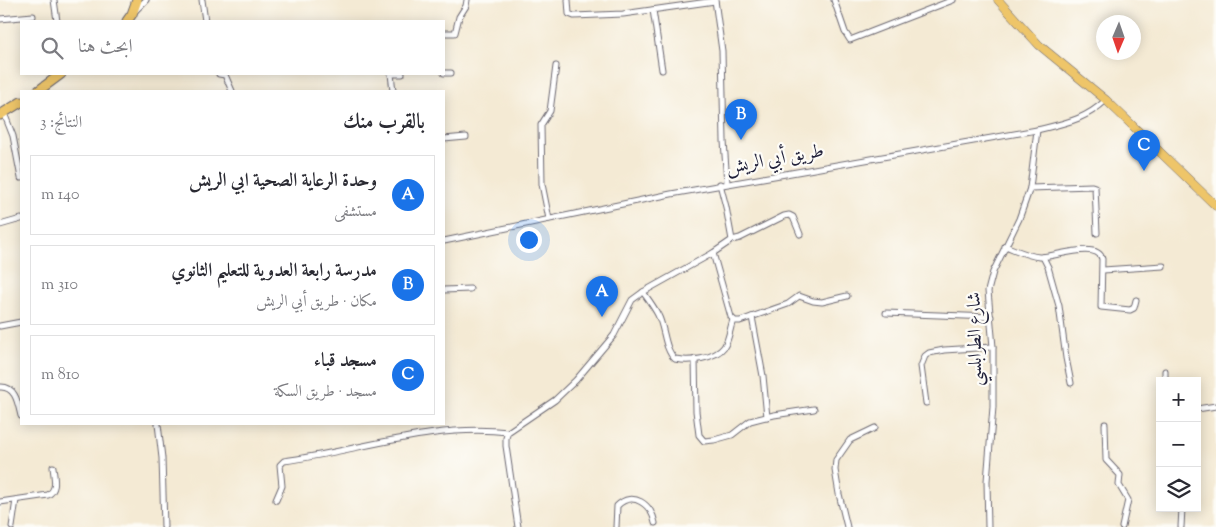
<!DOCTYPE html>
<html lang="ar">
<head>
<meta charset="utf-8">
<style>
  body { margin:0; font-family:"Sorts Mill Goudy",Amiri,serif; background:#f7f7f7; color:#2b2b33; direction:rtl }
  .controls { position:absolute; right:15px; bottom:15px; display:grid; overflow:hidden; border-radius:0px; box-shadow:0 2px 12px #0003 }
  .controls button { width:45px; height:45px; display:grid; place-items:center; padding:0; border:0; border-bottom:1px solid #e1e1e2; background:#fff; color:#2b2b33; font:25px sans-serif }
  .compass { position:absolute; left:1096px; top:15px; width:45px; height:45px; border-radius:50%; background:#fff; box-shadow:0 2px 12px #0003; rotate:182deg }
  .you { position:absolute; left:528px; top:239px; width:18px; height:18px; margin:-12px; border:4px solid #fff; border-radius:50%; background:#1a73e8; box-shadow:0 0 0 8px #1a73e833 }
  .badge { display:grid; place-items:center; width:32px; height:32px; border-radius:50%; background:#1a73e8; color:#fff; font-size:16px; font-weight:700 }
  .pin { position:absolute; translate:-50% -41px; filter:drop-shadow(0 1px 2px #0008) }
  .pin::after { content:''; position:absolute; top:26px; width:18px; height:15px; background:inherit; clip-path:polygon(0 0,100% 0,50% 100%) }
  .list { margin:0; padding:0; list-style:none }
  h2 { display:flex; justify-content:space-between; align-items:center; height:65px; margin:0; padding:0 20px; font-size:21px }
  h2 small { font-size:16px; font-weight:400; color:#7c7c81 }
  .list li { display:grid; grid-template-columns:32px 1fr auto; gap:15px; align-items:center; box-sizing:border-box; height:80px; margin:0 10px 10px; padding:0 10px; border:1px solid #e1e1e2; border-radius:0px }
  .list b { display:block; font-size:19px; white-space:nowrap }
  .list p { margin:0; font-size:16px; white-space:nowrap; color:#7c7c81 }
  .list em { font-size:16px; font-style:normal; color:#7c7c81 }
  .icon { flex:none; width:28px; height:28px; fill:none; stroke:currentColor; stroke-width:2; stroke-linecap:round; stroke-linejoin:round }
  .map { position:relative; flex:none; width:1216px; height:527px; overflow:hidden; direction:ltr }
  .search { position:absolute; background:#fff; box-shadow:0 2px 12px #0003; left:20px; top:20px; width:425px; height:55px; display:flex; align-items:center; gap:12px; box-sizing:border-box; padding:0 18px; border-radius:0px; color:#7c7c81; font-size:19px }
  .panel { position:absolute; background:#fff; box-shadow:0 2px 12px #0003; left:20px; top:90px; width:425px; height:335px; border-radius:0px; direction:rtl }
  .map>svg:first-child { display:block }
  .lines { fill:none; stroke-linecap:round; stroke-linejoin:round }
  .street-casing { stroke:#6c6871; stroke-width:7 }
  .primary-casing { stroke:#6c6871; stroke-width:9 }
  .highway-casing { stroke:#6c6871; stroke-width:11 }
  .street { stroke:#fff; stroke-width:5 }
  .primary { stroke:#eec569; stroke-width:8 }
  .highway { stroke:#eec569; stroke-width:9 }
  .labels { text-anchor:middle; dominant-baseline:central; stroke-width:4.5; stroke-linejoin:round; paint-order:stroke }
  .street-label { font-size:19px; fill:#22223b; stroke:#fdfcf7 }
</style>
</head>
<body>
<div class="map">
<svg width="1216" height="527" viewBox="0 0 1216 527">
  <rect width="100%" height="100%" fill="#fdfcf7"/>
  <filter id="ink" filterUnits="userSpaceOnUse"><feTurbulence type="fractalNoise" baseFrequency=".02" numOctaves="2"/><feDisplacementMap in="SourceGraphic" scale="10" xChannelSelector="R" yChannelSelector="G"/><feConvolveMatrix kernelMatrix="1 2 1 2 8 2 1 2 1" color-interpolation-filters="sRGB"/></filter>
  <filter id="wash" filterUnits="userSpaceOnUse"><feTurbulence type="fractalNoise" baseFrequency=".0096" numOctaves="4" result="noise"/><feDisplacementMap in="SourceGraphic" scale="20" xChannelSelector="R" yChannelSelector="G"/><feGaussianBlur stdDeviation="1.12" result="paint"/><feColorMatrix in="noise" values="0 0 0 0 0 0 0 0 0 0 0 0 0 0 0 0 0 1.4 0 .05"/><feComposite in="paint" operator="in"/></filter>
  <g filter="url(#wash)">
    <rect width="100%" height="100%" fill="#f4ead4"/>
  </g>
  <g filter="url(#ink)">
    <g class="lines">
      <g class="street-casing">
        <g id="street">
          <path d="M54 0 57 21"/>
          <path d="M202 0 205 21"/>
          <path d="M568 0 569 14 574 16 623 14 715 1"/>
          <path d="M715 0 722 51 724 141 727 183"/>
          <path d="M834 0 845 32 850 40 953 0"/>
          <path d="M136 10 146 0"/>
          <path d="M653 10 662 70"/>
          <path d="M0 19 33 16"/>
          <path d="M444 33H455L459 17 466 6 467 0"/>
          <path d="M444 73H451"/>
          <path d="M219 74 225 75 232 91"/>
          <path d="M391 74 393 91"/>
          <path d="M391 74H402"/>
          <path d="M4 113 13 136 21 178"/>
          <path d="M444 139 466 137"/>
          <path d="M720 184 726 207 732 240"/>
          <path d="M1030 188 1092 186 1095 187 1097 233"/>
          <path d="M549 219 542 184 541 125 550 111 556 66"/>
          <path d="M0 225 21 219"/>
          <path d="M444 241 671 194 1037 130C1065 123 1085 120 1106 100"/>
          <path d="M1005 246C1016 250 1028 256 1039 257 1052 258 1098 240 1102 259L1101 307 1130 310 1134 308 1136 300"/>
          <path d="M713 253 731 317 735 321H740L788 304 799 296 813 301 822 302 847 296"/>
          <path d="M1043 257 1048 267 1059 306 1066 358 1071 383"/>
          <path d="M1103 270 1163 266"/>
          <path d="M444 290 470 289"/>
          <path d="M643 292C648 299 654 307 658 315 665 328 664 349 675 359 689 362 715 359 724 347 729 340 730 328 733 320"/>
          <path d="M886 313 991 317"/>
          <path d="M752 317 763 376 767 417"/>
          <path d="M0 326 21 322"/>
          <path d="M695 359 696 411 699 435 704 441 714 440 732 435 750 421 774 415 814 409"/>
          <path d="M1165 371V381"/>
          <path d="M0 387C16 386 18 404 21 416"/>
          <path d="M926 403 921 366 925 356 929 353 944 350 993 347"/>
          <path d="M1197 409 1216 406"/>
          <path d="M158 424 162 458 164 527"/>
          <path d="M1105 424 1106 460 1120 475 1119 485 1128 500 1122 527"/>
          <path d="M276 500 282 486 280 465 284 461C358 451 432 423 508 432"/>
          <path d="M0 502 48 495C58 489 54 478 53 467"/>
          <path d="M12 527 16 500"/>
          <path d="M518 527 506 446V438L508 432 555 400 576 380 614 335 632 300 643 292 713 253 732 240 740 238 784 216 789 215 793 217 800 234"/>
          <path d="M616 527 617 506C633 490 652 505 655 523"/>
          <path d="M847 527 839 494 835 470 836 460 850 440 875 428"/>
          <path d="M988 527 987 481 993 407V347L988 291 993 272 1019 219 1030 188 1037 130"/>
          <path d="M1181 527 1182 508"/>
        </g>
      </g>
      <g class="primary-casing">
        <path id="primary" d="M998 0 1039 45 1106 100 1216 206"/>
      </g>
      <g class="highway-casing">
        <g id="highway">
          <path d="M127 21 132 14 137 0"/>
          <path d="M38 91 61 74"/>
          <path d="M0 115 21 102"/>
        </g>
      </g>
      <use href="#street" class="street"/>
      <use href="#primary" class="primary"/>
      <use href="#highway" class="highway"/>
    </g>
  </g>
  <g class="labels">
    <g class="street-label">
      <text transform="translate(775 160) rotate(-10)">طريق أبي الريش</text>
      <text transform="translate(976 339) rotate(-91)">شارع الطرابلسي</text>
    </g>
  </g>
</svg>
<div class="controls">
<button>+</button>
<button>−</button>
<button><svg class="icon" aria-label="layers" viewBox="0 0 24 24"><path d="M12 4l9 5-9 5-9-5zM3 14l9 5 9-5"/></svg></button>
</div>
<svg class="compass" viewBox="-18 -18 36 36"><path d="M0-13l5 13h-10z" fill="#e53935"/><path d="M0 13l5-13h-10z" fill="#7c7c81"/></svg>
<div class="you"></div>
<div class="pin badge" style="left:602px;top:317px">A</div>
<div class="pin badge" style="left:741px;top:140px">B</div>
<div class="pin badge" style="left:1144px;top:171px">C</div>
<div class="search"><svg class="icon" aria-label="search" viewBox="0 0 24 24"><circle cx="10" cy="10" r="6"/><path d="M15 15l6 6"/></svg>ابحث هنا</div>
<section class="panel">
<h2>بالقرب منك<small>النتائج: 3</small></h2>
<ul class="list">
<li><span class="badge">A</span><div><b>وحدة الرعاية الصحية ابي الريش</b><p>مستشفى</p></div><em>140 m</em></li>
<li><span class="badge">B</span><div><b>مدرسة رابعة العدوية للتعليم الثانوي</b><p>مكان · طريق أبي الريش</p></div><em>310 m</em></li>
<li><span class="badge">C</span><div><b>مسجد قباء</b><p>مسجد · طريق السكة</p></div><em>810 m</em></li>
</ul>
</section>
</div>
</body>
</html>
